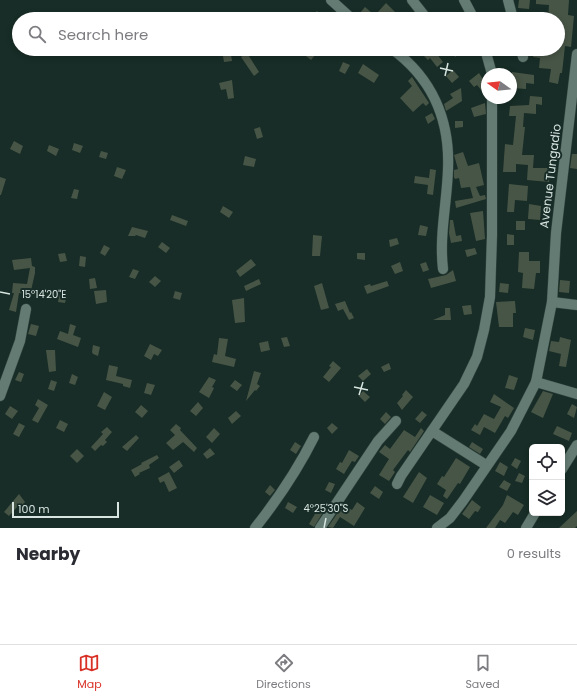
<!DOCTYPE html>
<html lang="en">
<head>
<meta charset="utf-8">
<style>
  body { margin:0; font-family:Poppins,sans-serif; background:#f2f2f3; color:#2b2b33 }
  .controls { position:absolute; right:12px; bottom:12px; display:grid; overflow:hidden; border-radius:6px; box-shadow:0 2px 6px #0003 }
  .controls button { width:36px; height:36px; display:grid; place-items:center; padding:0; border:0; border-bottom:1px solid #e1e1e2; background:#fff; color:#2b2b33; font:20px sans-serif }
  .compass { position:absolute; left:481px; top:68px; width:36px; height:36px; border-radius:50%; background:#fff; box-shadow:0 2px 6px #0003; rotate:285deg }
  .scale { position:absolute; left:12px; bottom:10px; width:107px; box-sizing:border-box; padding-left:4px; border:2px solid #d7e4df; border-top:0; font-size:11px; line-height:14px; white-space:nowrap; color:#d7e4df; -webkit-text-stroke:3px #182d27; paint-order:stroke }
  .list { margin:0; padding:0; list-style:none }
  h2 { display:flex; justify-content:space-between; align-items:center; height:52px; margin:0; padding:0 16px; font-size:17px }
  h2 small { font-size:13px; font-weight:400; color:#7c7c81 }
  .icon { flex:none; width:22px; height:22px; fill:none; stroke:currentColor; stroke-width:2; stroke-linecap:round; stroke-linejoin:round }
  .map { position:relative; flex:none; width:577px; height:528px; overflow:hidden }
  .search { position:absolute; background:#fff; box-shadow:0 2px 6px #0003; left:12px; right:12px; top:12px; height:44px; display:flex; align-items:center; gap:10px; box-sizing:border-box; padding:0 14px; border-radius:22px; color:#7c7c81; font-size:15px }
  .sheet { height:116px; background:#fff }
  nav { display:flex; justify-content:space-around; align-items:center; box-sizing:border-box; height:56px; border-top:1px solid #e1e1e2; background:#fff; font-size:11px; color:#7c7c81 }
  nav a { display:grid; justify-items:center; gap:2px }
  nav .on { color:#d93025 }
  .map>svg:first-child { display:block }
  .building { fill:#475546 }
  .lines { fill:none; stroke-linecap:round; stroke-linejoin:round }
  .minor-casing { stroke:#354742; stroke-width:11 }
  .minor { stroke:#637b73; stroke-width:10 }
  .ticks { fill:none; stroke:#d7e4df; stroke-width:1.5 }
  .labels { text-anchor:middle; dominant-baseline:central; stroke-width:4; stroke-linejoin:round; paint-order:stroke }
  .street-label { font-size:12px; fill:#d7e4df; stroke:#182d27 }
  .ticks-label { font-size:10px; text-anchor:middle; fill:#d7e4df; stroke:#182d27; stroke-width:4; stroke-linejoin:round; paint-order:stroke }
</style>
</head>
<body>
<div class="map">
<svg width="577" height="528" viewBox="0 0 577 528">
  <rect width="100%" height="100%" fill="#182d27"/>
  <g class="building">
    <path d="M519 0H530L529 9 518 8Z"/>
    <path d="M536 0H569L568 15 574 16 571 47 565 46 562 73H560L558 84 549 82 551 69 539 68 540 58 533 57 535 49H558L563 26 558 25V19H548L549 5 536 4Z"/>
    <path d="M386 3 395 12 388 19H383L377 13Z"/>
    <path d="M365 7 379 19H367L360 13Z"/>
    <path d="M317 11 326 19H310Z"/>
    <path d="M226 49H230L232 61 224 62 222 50Z"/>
    <path d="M297 49H311L316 54 311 60Z"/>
    <path d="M426 49H433L443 62 437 67 430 58 428 60 421 53Z"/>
    <path d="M450 49H466L455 57Z"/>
    <path d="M247 53 259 72 254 76 241 57Z"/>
    <path d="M343 62 350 65 345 74 339 71Z"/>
    <path d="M363 64 379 75 374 83 358 73Z"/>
    <path d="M453 70 459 77 452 83 446 76Z"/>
    <path d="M512 72 534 75V84L526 83V89L512 88Z"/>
    <path d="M479 73 487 86 486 96 477 85 474 87 469 81Z"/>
    <path d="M412 77 429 103 426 106 423 103 413 112 400 98 412 86 408 81Z"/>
    <path d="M232 80 234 98 228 99 226 89 221 90 219 83Z"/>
    <path d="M461 88 462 101 446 111 444 104 453 98 450 94Z"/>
    <path d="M530 96 542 97V105L536 104V114L524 113 523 127H525L522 155H534L533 168H550L549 182 527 180 528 165 516 164V172H503L505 144 513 145 516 116H509L510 106 529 105Z"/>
    <path d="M485 103 486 114 474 117 471 108Z"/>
    <path d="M432 113 435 119 428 124 425 117Z"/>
    <path d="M455 121H463V127L455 128Z"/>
    <path d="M260 127 263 137 257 139 254 129Z"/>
    <path d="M14 141 23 146 20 154 10 149Z"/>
    <path d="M74 143 83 146 80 153 72 150Z"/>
    <path d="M49 145 59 149 56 156 47 151Z"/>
    <path d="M101 151 108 153 106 159 99 157Z"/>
    <path d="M463 152 468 166 479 163 484 185 476 187 480 196 485 195 486 199 456 208 455 201 473 198 470 187 461 188 459 178 455 179 454 177V170L458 169 454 155Z"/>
    <path d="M572 154H577V169L570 168Z"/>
    <path d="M245 156 256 159 254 167 243 165Z"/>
    <path d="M117 167 126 170 122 179 114 176Z"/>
    <path d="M430 169 436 170 433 195 427 194 428 185 414 183 415 176 429 178Z"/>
    <path d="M0 177 6 179 1 195H0Z"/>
    <path d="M509 184 528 186 527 201 515 200 514 212H507Z"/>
    <path d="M74 189 79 190 77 199 71 198Z"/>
    <path d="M529 204 541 206 540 220 528 219Z"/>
    <path d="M223 206 233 212 229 218 220 212Z"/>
    <path d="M483 211 485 239 476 241 470 213Z"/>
    <path d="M172 215 188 221 186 226 170 220Z"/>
    <path d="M450 220H453L456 236 461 235 462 241 451 243 449 233Z"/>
    <rect x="516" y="221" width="9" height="9"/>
    <path d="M420 225 428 227 426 236 418 235Z"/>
    <path d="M132 227 148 231 145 238 136 235 135 236H128Z"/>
    <path d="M507 234 514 235V245H507Z"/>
    <path d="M313 235 322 236 320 256H312Z"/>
    <path d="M397 238 399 244 390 247 389 240Z"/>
    <path d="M162 242 170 248 166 253 158 247Z"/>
    <path d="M104 245 110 248 105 256 100 253Z"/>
    <path d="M475 248 477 254 467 257 465 250Z"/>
    <path d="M519 252H529V261H540V273H536L534 289 522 288 523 273 518 272Z"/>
    <path d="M65 253 67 261 60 262 58 254Z"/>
    <path d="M357 253H365V260L357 259Z"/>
    <path d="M80 256 86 257 85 267 79 266Z"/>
    <path d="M31 258 32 266 35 267V273L30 295 19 293 16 312 9 310 14 293H12L13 283 27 284 30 268 14 270 12 260Z"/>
    <path d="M251 259 256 265 240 277 236 271Z"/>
    <path d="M400 262 403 271 395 274 391 266Z"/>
    <path d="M426 262 429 270 423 272 420 264Z"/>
    <path d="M133 269 139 271 135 279 129 277Z"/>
    <path d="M453 270 456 281 431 288 428 279 446 275Z"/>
    <path d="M155 276 161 281 155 287 149 282Z"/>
    <path d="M95 278 97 288 90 289 89 279Z"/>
    <path d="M259 279 261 284 246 291 244 286Z"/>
    <path d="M560 280 570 281 569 293 559 292Z"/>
    <path d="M387 281 389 286 367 294 364 286 370 284 371 286Z"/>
    <path d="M322 283 329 308 321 310 314 286Z"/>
    <path d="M500 283 509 284 508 293 499 292Z"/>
    <path d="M106 290 107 302 96 304 94 291Z"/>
    <path d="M175 291 182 293 180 300 173 298Z"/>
    <path d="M60 292 67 294 65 303 58 302Z"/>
    <path d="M244 298 245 322 235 323 232 300Z"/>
    <path d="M345 301 350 313 351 312 354 318 349 320 343 309 338 311 335 304Z"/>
    <path d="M515 301 516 313H513V327H499L496 302Z"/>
    <path d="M471 305 472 314 464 315 462 306Z"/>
    <path d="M445 308H450L451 320H433L445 315Z"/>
    <path d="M31 324 39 326 36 336 28 334Z"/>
    <path d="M70 324 76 326 73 335 81 338 78 347 57 339 60 331 68 334Z"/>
    <path d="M525 328 535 330 533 340 523 337Z"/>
    <path d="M287 337 290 346 284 347 281 338Z"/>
    <path d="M560 337 571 340 566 367 559 366 561 354 549 351 551 341 559 342Z"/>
    <path d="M219 338 228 339 225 356 236 359 234 367 212 362 214 354 217 355Z"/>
    <path d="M268 341 270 350 261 352 259 343Z"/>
    <path d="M150 344 162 350 158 356 154 354 151 360 144 356Z"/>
    <path d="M93 345 100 347 98 356 93 354 92 352Z"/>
    <path d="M46 350H55L56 371 49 372Z"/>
    <path d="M333 361 341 368 329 382 323 377 331 367 329 366Z"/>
    <path d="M389 363 391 369 384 372 381 367Z"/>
    <path d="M109 365 118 367 116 376 132 380 130 388 123 386V384L106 380Z"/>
    <path d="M367 369 371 374 363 381 358 376Z"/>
    <path d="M254 371 261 373 257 384 260 386 256 391 255 390 246 401Z"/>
    <path d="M19 372 24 374 21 382 15 380Z"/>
    <path d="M72 374 78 377 75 385 69 383Z"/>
    <path d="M509 375 518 378 514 390 505 388Z"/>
    <path d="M209 377 216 380 212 387 214 388 209 398 199 392Z"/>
    <path d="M51 380 57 382 54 391 48 389Z"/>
    <path d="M235 380 242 385 237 391 230 386Z"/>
    <path d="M147 383 155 385 151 395 144 393Z"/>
    <path d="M406 390 413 397 402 410 397 403 403 396 402 395Z"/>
    <path d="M363 391 370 397 365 402 359 396Z"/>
    <path d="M543 391 553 394 543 418 531 412Z"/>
    <path d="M104 392 112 397 105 410 97 406Z"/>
    <path d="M494 394 514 408 508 418 505 416 495 433 484 427 480 435 471 430 475 424 477 426 484 414 494 419 501 407 490 402Z"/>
    <path d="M38 399 48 405 38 423 32 420 39 408 35 405Z"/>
    <path d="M198 402 203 408 196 416 190 411Z"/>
    <path d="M572 404 577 407 574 418 567 414Z"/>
    <path d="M141 405 148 411 142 418 135 412Z"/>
    <path d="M10 406 18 411 12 419 5 414Z"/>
    <path d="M236 411 241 416 232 424 228 418Z"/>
    <path d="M422 411 427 415 420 423 415 419Z"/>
    <path d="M386 412 391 417 385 424 380 419Z"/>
    <path d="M60 420 68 424 64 432 56 428Z"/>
    <path d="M19 423 25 426 19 437 13 434Z"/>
    <path d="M332 423 338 428 332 434 327 428Z"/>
    <path d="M176 424 181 428 180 430 197 448 194 452 183 442 173 450 166 443 175 435 170 430Z"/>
    <path d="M557 426 572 433 569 441 553 434Z"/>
    <path d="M107 427 112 432 105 440 107 442 103 446 101 445 95 451 91 447 103 434 101 432Z"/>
    <path d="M214 428 220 434 212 443 206 437Z"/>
    <path d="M421 428 424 431 410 452 408 450 393 470 395 472 389 481 379 475 389 459 379 452 385 445 390 449 404 430 415 437Z"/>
    <path d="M136 435 139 438 127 451 122 447Z"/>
    <path d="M295 442 301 446 296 454 290 450Z"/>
    <path d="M472 442 483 449 480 454 469 447Z"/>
    <path d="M210 448 215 454 207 459 203 454Z"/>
    <path d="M77 449 84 456 77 463 70 456Z"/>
    <path d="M349 450 359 456 355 462 352 461 344 474 336 469 340 462 342 463Z"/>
    <path d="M157 455 159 458 149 465 150 468 139 473 140 474 135 477 131 470 142 464 141 463Z"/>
    <path d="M456 458 470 467 460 484 458 483 447 499 443 496 446 490 437 484 442 476 444 477Z"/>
    <path d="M515 458 521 461 517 469 511 465Z"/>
    <path d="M179 460 183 466 174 473 169 467Z"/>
    <path d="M500 462 508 467 504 476 495 471Z"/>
    <path d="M169 472 177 488 169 492 164 481 160 483 158 478Z"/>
    <path d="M419 472 427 478 413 503 403 497Z"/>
    <path d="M519 473 525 476 522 483 515 481Z"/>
    <path d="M504 480 511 484 507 491 499 487Z"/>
    <path d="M329 482 335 484 331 493 325 490Z"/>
    <path d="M270 485 275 490 270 496 265 492Z"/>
    <path d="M375 486 383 492 379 499 370 493Z"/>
    <path d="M19 494 25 502 20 507 19 505 9 516 4 512Z"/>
    <path d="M430 495 444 503 437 515 423 507Z"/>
    <path d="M507 495 524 505 518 515 513 512 505 523 500 520 495 528H486L503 505Z"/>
    <path d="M472 500 481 507 478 512 475 511 469 519 462 514Z"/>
    <path d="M288 502 297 507 293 513 285 508Z"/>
    <path d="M357 502 365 508 354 526 340 517 333 528 328 527 343 505 352 510Z"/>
    <path d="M316 503 325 509 314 527 309 524 316 512 312 510Z"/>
    <path d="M577 511V526L575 528H559Z"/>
  </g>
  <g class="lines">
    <g class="minor-casing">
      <g id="minor">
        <path d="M331 0 352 19"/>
        <path d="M412 0 427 19"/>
        <path d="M464 0 474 19"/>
        <path d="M508 0 513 19"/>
        <path d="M392 49C432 78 450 120 448 169 447 203 439 235 443 269"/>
        <path d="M485 49 492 74"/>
        <path d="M521 49 523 57"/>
        <path d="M552 302 577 305"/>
        <path d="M536 382 577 394"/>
        <path d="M0 396 20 341 26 309"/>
        <path d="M432 431 486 465"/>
        <path d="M562 469 577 445"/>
        <path d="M397 484 401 476 464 384 477 357 484 330 490 297 492 235V98"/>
        <path d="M255 528C278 499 298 469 314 437"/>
        <path d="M320 528 378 441 396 421"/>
        <path d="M437 528 450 518 463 501 511 431 536 382 552 302 556 233 577 54"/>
        <path d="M526 528 535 513"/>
      </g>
    </g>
    <use href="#minor" class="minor"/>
  </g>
  <path class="ticks" d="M440 68 453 71M445 76 448 63M0 292 10 294M354 387 368 390M359 395 363 382M324 528 326 518"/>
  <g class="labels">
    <g class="street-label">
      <text transform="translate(550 176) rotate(-83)">Avenue Tungadio</text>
    </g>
  </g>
  <g class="ticks-label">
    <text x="44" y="298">15°14'20"E</text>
    <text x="326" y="512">4°25'30"S</text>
  </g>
</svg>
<div class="controls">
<button><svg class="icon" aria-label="locate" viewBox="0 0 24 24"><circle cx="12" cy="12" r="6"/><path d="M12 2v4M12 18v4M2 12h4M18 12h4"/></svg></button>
<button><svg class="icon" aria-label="layers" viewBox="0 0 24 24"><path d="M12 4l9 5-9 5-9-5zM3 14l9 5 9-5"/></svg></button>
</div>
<svg class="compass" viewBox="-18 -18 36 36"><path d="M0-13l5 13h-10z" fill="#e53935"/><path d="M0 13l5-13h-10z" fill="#7c7c81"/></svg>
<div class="scale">100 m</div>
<div class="search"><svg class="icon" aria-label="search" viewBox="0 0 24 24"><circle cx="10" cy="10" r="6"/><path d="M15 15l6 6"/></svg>Search here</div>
</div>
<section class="sheet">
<h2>Nearby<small>0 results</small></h2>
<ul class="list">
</ul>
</section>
<nav>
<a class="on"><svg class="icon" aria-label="map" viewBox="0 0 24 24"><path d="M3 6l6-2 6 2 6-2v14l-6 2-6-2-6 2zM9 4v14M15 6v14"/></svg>Map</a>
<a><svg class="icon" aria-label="directions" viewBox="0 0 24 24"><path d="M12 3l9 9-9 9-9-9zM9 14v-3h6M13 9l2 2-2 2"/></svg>Directions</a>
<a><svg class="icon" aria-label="saved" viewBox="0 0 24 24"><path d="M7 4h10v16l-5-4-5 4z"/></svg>Saved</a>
</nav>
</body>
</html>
